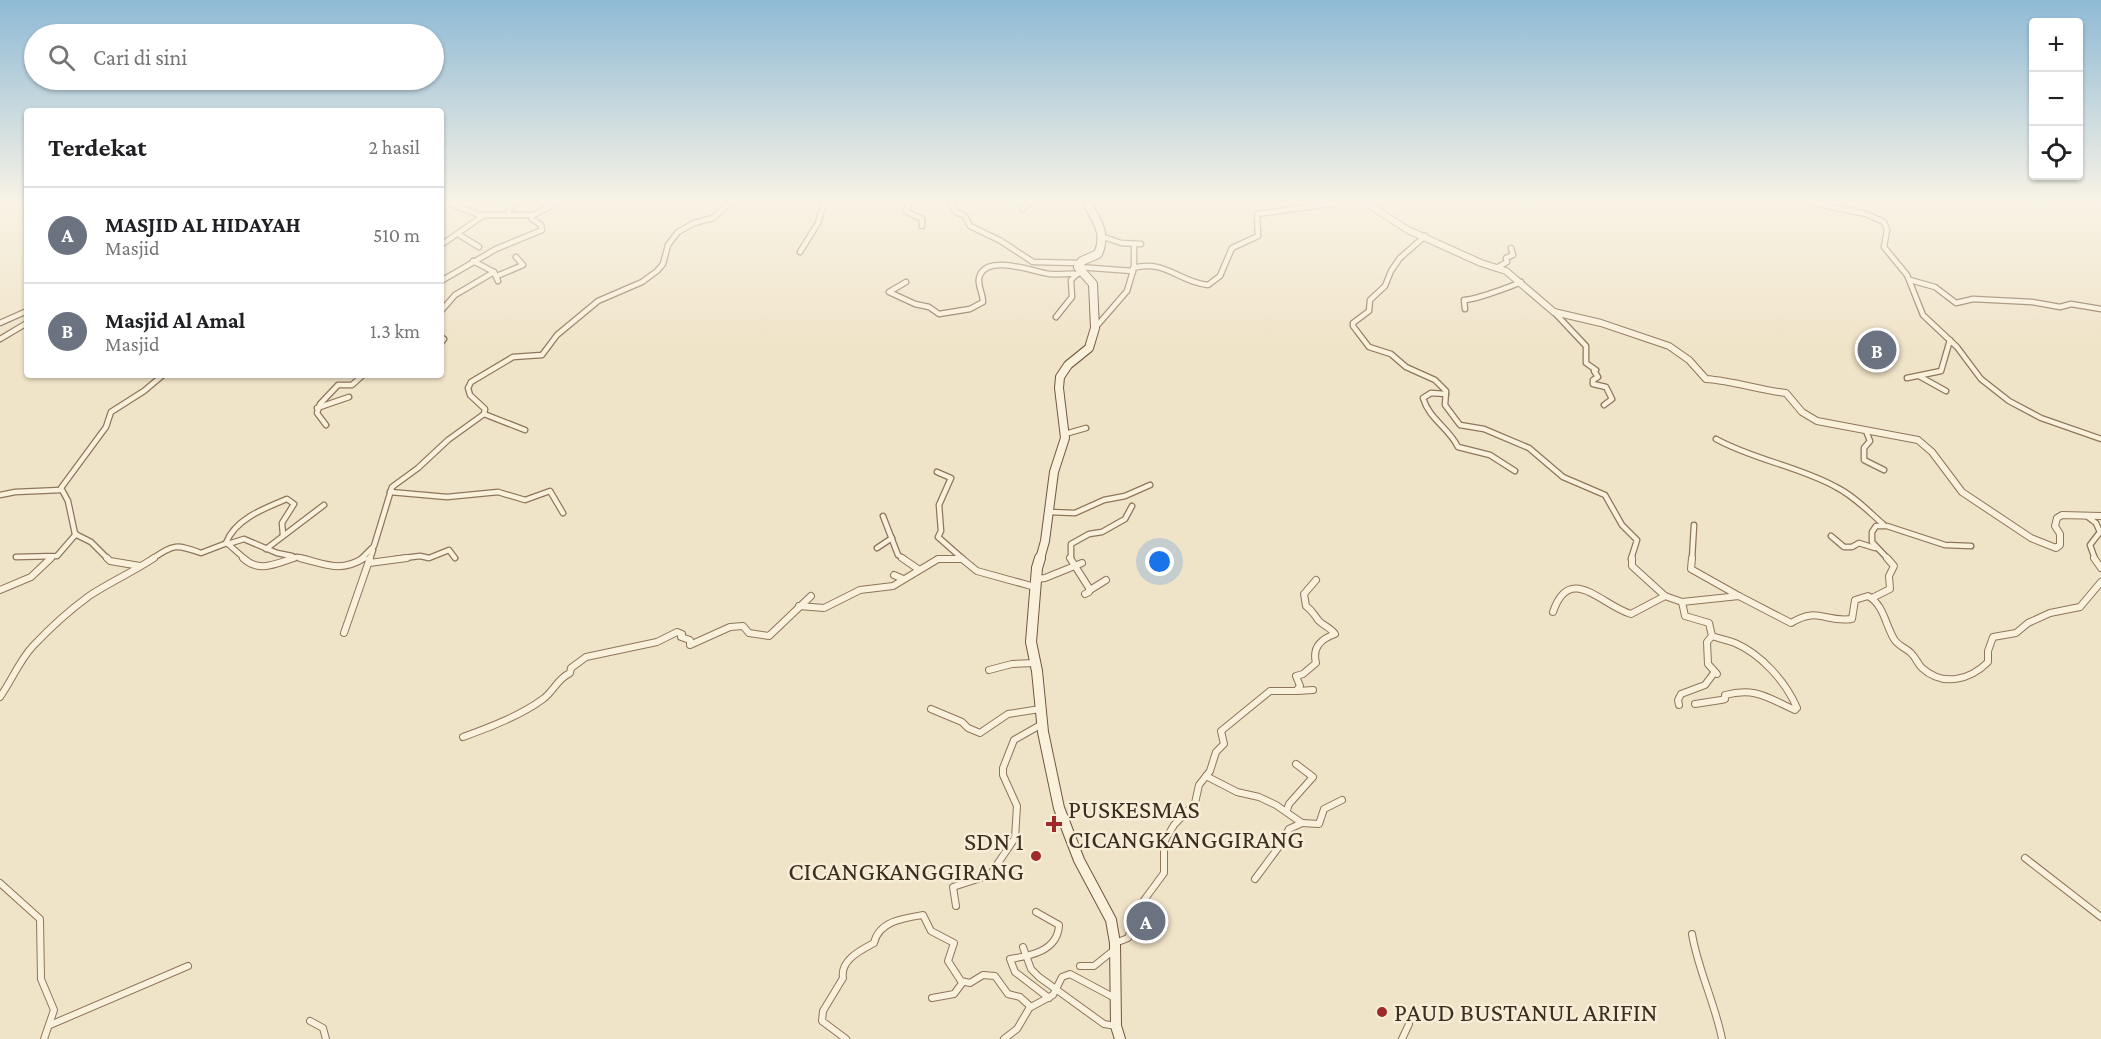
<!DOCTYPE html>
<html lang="id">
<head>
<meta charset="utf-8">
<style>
  body { margin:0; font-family:"Crimson Pro",serif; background:#f2f2f2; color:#202124 }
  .controls { position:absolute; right:18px; top:18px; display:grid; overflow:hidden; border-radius:6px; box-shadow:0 2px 4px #0004 }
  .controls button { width:54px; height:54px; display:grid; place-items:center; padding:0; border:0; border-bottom:2px solid #e0e0e0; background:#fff; color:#202124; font:30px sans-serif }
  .you { position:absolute; left:1160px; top:562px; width:21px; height:21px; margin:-15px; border:4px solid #fff; border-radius:50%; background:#1a73e8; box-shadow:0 0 0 9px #1a73e833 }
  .badge { display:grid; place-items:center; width:39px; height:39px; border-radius:50%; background:#b45309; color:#fff; font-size:20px; font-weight:700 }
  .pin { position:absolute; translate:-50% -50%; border:3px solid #fff; box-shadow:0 2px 6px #0006 }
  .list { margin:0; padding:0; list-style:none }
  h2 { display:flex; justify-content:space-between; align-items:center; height:78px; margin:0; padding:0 24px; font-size:26px }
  h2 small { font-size:20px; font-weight:400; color:#757577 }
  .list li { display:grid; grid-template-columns:39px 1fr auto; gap:18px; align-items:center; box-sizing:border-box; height:96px; padding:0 24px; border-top:2px solid #e0e0e0 }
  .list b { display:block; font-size:22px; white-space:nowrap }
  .list p { margin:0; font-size:20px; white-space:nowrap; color:#757577 }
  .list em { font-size:20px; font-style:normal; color:#757577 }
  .icon { flex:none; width:33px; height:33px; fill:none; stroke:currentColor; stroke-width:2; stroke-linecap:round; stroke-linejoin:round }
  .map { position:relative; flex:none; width:2101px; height:1039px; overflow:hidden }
  .search { position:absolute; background:#fff; box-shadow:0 2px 4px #0004; left:24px; top:24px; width:420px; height:66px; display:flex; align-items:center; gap:15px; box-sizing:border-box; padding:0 21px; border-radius:33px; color:#757577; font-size:22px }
  .panel { position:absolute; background:#fff; box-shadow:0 2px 4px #0004; left:24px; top:108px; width:420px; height:270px; border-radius:6px }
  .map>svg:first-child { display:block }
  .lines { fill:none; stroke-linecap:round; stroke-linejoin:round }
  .minor-far1-casing { stroke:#8d765c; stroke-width:7 }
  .minor-casing { stroke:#8d765c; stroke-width:8 }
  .tertiary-casing { stroke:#8d765c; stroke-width:8 }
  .secondary-far1-casing { stroke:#6f573f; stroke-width:10 }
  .secondary-casing { stroke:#6f573f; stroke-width:12 }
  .minor-far1 { stroke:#faf1dc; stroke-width:4.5 }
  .minor { stroke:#faf1dc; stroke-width:6 }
  .tertiary { stroke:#faf1dc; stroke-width:6 }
  .secondary-far1 { stroke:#faf1dc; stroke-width:8 }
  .secondary { stroke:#faf1dc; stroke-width:10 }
  .poi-dot { fill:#9e2a2b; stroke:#f7eed8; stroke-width:2 }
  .labels { text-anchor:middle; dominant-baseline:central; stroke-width:5; stroke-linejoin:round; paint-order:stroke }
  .near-poi-label { font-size:26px; fill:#3d2e20; stroke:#f7eed8; text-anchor:start }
</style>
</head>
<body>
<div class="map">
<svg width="2101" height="1039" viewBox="0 0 2101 1039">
  <rect width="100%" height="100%" fill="#f0e4c8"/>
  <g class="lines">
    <g class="minor-far1-casing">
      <g id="minor-far1">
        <path d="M448 203 479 215H533L557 203"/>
        <path d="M911 203 905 211 922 219V226"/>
        <path d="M950 203 956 212 965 216 970 226 1001 241 1033 262 1080 263"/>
        <path d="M1812 203 1866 214 1884 222 1887 230 1884 247 1907 275 1923 315 1957 347 1981 379 2009 401 2041 418 2101 439"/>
        <path d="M1023 209 1029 203"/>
        <path d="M508 214 510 208 517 203"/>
        <path d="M458 234 479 247"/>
        <path d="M1101 236 1121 243 1141 244"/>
        <path d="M1425 236 1400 258 1391 271 1385 286 1370 300 1369 311 1353 323V326L1369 347 1391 354 1406 367 1435 380 1446 391 1445 405 1460 425 1484 429 1529 448 1563 477 1605 495 1622 525 1637 540 1631 559"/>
        <path d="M1134 244V267"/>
        <path d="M441 245 484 215"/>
        <path d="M800 252 818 223 824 203"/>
        <path d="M473 261 494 272 498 281"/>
        <path d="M1078 267 1133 271V268C1165 259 1179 282 1208 285L1220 276 1232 248 1258 236 1257 214 1338 203"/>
        <path d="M1498 267 1507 262 1506 258 1513 255 1511 248"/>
        <path d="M497 276 523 265 516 257"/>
        <path d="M1910 280 1935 287 1956 303 1973 299 2032 302 2060 307 2071 304 2101 309"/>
        <path d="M441 281 496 249 542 230 541 225 532 219 533 215"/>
        <path d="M906 282 889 292 915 304 929 307 939 314 970 309 983 302C983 293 976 283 980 275 989 254 1034 272 1050 274 1059 275 1069 273 1078 274"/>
        <path d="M1465 309 1464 300C1474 300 1510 287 1521 282"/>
        <path d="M441 311 455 295 494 272"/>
        <path d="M1554 312 1586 346V363L1596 370 1594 371 1598 377 1593 380V384L1606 387 1612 399 1604 405"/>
        <path d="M1056 317 1072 297 1071 280 1077 274"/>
        <path d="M0 323 27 311"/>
        <path d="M1095 328 1127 291 1133 271"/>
        <path d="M441 337 444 339 441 343"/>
        <path d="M0 339 27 323"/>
        <path d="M1919 376 1946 391"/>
        <path d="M1907 378 1941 371 1950 340"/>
        <path d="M1446 394 1431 393 1423 398C1429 419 1449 428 1458 447L1490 455 1515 471"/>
        <path d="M317 408 349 397"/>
        <path d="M484 414 525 430"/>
        <path d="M326 425 317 413 320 404 338 385H352L363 375"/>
        <path d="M1866 431 1870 441 1864 448V460L1884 470"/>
        <path d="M1065 434 1086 428"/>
        <path d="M1716 439C1754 460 1798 466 1836 487 1854 496 1868 511 1883 524"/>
        <path d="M937 472 951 478 939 505 941 531 938 537 963 559"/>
        <path d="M390 492 447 497 498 492 525 500 550 491 563 513"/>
        <path d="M0 495 15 492 61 490"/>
        <path d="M1049 512 1075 513 1104 500 1125 496 1150 485"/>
        <path d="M883 516 898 555 904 559"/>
        <path d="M2088 517 2096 523 2100 532 2090 545 2095 559"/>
        <path d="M1831 536 1844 547H1852L1859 543 1875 548"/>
        <path d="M226 543C235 519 265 508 287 499L294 504 282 523 283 535"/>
        <path d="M228 544 244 539 277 553 292 556"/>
        <path d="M877 548 892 538"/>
        <path d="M266 549 324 505"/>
        <path d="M16 557 57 556 76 534"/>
        <path d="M50 559 52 557"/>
        <path d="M108 559 91 542 75 534 68 501 61 488 106 427 111 412 144 391 163 375"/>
        <path d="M152 559C174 544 176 544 201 553L227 543 245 559"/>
        <path d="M289 559 297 557 306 559"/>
        <path d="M361 559 374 546 392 487 418 468 448 440 484 414 485 409 470 395 468 388 471 382 513 357 542 355 557 335 598 301 642 282 657 271 663 264 668 245 678 232 694 223 713 218 730 203"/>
        <path d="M370 559 373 550"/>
        <path d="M396 559 420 556 429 558 449 550 455 558"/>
        <path d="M937 559H962"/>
        <path d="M1071 559V544L1089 534 1102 532 1125 519 1132 506"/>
        <path d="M1692 559 1694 525"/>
        <path d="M1888 559 1872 542V532L1876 526H1887L1945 545 1971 546"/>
      </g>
    </g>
    <g class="minor-casing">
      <g id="minor">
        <path d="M107 558 110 561 140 566"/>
        <path d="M243 558C259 573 275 564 294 558"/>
        <path d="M300 558C326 564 340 573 364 558"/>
        <path d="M902 558 918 569"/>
        <path d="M961 558 977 571 1035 587"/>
        <path d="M1070 558 1089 588V592L1085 594"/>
        <path d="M1632 558V566L1665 596 1682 602 1739 596 1791 623C1818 606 1825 623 1852 619L1855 600 1868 596C1884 605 1885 624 1894 639 1898 646 1906 648 1911 653 1916 658 1918 664 1922 668 1943 687 1970 680 1988 662V651L1993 637 2016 633 2028 623 2050 613 2080 607 2101 582"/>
        <path d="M1692 558 1691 569 1739 596"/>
        <path d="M2094 558 2101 568"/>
        <path d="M369 563 407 558"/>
        <path d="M894 575 903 579"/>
        <path d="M1036 579 1045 578 1082 563"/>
        <path d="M0 590 31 577 51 558"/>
        <path d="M1090 590 1106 580"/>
        <path d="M1872 598 1890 589 1889 576 1894 566 1887 558"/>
        <path d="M799 606 824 608 860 590 893 586 938 559H962"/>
        <path d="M1553 612C1570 562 1602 606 1631 614L1665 596"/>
        <path d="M344 633 370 558"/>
        <path d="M989 670 1012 664 1035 663"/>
        <path d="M1297 691 1313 690"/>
        <path d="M0 697C12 680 19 661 33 646 49 629 70 610 89 596 110 582 133 572 154 558"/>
        <path d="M1695 704 1721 700 1725 699V695C1756 687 1768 698 1795 710L1797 708C1786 682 1761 654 1735 643 1728 640 1720 639 1712 636"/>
        <path d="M1679 705 1678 700 1681 694 1705 685 1714 673 1717 674 1708 664 1707 642 1712 636 1709 623 1685 616 1682 602"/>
        <path d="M931 709 962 722 968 728 980 733 1008 714 1040 709"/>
        <path d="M463 737C490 727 520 716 543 699 554 691 557 679 570 673L571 668 586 657 657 642 677 632 682 634 681 637 690 640V645L730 627 743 626 749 633 769 636 811 596"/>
        <path d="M1206 776 1237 792 1259 797 1276 805 1302 823 1289 829 1281 844 1255 879"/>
        <path d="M1287 810 1289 804 1313 777 1296 764"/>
        <path d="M1302 823 1319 824 1324 809 1342 800"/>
        <path d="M2025 858 2101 917"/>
        <path d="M0 883 40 919 41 979 54 1010 44 1039"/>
        <path d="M956 906 953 887 990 875 1015 838 1017 806 1003 775V768L1014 740 1042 724"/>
        <path d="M1036 912 1059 925C1058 951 1030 956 1010 959L1015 972 1049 998"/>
        <path d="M1692 934C1698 970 1715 1003 1722 1039"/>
        <path d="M1115 943 1128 938 1139 907 1164 873V842L1174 825 1195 803 1199 785 1210 771 1216 752 1224 744 1221 731 1270 691H1296L1300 686 1296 676 1303 674 1316 663C1312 647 1321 639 1335 634 1331 628 1324 626 1319 621 1314 615 1313 611 1306 606L1304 594 1316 580"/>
        <path d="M1023 947 1031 969 1039 977 1104 1024 1116 1026"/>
        <path d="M1080 966H1094L1114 950"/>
        <path d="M932 998 954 994 963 982"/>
        <path d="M310 1021 323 1028 326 1039"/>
        <path d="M50 1025 188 966"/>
        <path d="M846 1039 822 1021 823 1011 843 978C840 960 861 950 874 943 879 921 904 918 923 915L931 931 954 943 948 961 961 981 970 983 983 975 995 976 1008 994 1020 997 1031 1007 1053 995 1062 977 1070 974 1115 998"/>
        <path d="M1004 1039 1017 1029 1030 1007"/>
        <path d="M1402 1039 1409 1024"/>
      </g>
    </g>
    <g class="tertiary-casing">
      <path id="tertiary" d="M1366 203 1408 230 1481 263 1506 271 1554 312 1601 323 1669 346 1689 360 1706 379C1734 381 1759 390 1786 393L1802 412 1817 421 1918 440 1932 452 1962 492 2031 538 2056 548 2060 545V534L2055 526 2057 518 2062 515 2101 516"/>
    </g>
    <g class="secondary-far1-casing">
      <path id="secondary-far1" d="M1040 559 1045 541 1054 472 1065 438 1059 388 1060 377 1068 365 1089 348 1095 328 1093 284 1078 267 1082 261 1098 254C1107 234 1097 221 1087 203"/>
    </g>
    <g class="secondary-casing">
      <path id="secondary" d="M1040 558 1037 568 1031 642 1037 671 1043 732 1059 808 1079 860 1111 920 1115 943 1116 1026 1120 1039"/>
    </g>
    <use href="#minor-far1" class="minor-far1"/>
    <use href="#minor" class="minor"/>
    <use href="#tertiary" class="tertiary"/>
    <use href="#secondary-far1" class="secondary-far1"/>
    <use href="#secondary" class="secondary"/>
  </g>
  <linearGradient id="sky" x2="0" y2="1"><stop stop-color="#8fbad6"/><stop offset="0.58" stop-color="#f8f3e6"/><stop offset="1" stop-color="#f8f3e6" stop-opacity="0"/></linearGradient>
  <rect width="2101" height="348" fill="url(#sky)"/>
  <g class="poi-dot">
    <path d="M1051 815h6v6h6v6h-6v6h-6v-6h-6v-6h6z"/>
    <circle cx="1036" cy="856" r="6"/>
    <circle cx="1382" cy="1012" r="6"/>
  </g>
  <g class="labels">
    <g class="near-poi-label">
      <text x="1068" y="809">PUSKESMAS<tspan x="1068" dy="30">CICANGKANGGIRANG</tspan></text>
      <text x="1024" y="841" text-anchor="end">SDN 1<tspan x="1024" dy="30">CICANGKANGGIRANG</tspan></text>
      <text x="1394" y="1012">PAUD BUSTANUL ARIFIN</text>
    </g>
  </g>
</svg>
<div class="controls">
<button>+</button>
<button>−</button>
<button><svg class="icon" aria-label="locate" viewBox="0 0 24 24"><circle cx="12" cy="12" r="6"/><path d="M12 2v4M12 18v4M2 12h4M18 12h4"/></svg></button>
</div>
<div class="you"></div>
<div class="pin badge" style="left:1146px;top:921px;background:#6b7280">A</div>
<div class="pin badge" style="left:1877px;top:350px;background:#6b7280">B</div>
<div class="search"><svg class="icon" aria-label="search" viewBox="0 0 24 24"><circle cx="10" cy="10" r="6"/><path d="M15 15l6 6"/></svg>Cari di sini</div>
<section class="panel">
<h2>Terdekat<small>2 hasil</small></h2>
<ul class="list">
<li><span class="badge" style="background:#6b7280">A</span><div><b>MASJID AL HIDAYAH</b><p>Masjid</p></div><em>510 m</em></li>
<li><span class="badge" style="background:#6b7280">B</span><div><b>Masjid Al Amal</b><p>Masjid</p></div><em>1.3 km</em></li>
</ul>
</section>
</div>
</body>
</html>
